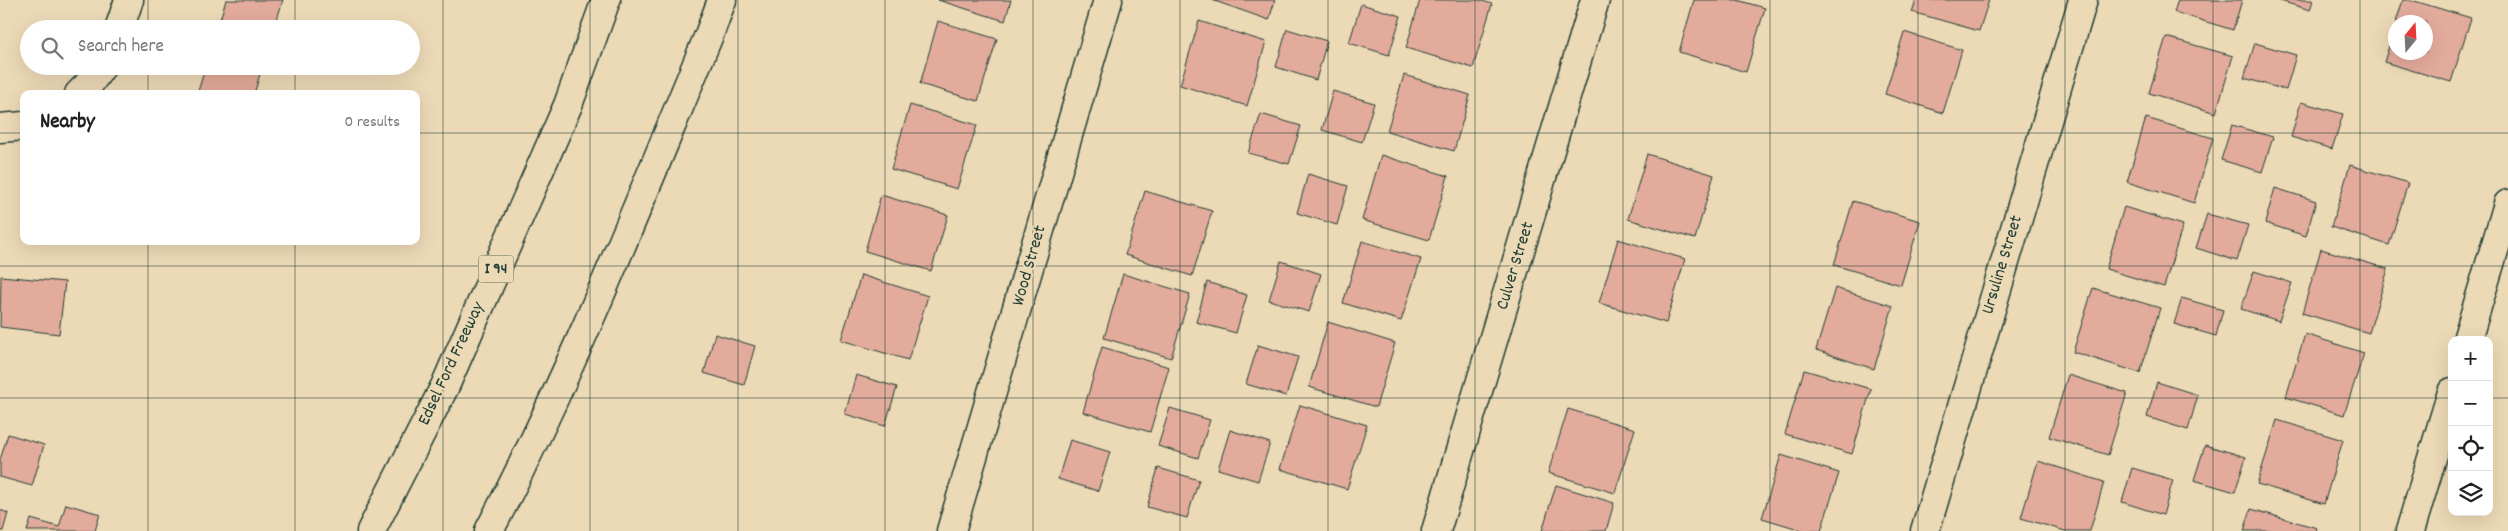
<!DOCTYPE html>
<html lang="en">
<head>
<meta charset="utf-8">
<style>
  body { margin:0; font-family:Dekko,sans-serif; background:#f6f6f6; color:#222 }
  .controls { position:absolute; right:15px; bottom:15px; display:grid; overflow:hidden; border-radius:10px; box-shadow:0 5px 20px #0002 }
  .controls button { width:45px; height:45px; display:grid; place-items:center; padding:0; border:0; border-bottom:1px solid #e0e0e0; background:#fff; color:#222; font:25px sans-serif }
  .compass { position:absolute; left:2388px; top:15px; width:45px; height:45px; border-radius:50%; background:#fff; box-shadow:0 5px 20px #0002; rotate:18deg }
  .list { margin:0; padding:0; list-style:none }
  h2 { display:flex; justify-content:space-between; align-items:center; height:65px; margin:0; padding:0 20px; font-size:21px }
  h2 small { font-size:16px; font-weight:400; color:#767676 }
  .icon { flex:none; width:28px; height:28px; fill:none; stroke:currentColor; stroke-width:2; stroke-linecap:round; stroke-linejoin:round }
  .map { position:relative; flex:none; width:2508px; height:531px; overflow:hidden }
  .search { position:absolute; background:#fff; box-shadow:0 5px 20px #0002; left:20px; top:20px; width:400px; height:55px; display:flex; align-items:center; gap:12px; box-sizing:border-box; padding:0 18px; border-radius:28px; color:#767676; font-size:19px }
  .panel { position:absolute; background:#fff; box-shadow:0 5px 20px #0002; left:20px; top:90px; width:400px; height:155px; border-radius:10px }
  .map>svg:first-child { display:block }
  .building { fill:#e3ab9c; stroke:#1f3d34 }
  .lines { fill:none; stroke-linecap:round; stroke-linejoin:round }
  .minor-casing { stroke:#1f3d34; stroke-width:31 }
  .highway-casing { stroke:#1f3d34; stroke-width:31 }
  .minor { stroke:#ecd9b6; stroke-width:28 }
  .highway { stroke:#ecd9b6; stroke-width:28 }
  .grid { fill:none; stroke:#1f3d34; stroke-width:1; stroke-opacity:0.55 }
  .labels { text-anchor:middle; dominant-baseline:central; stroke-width:4; stroke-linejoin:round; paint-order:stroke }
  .shield { fill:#ecd9b6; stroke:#5c6c5b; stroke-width:1 }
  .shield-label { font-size:16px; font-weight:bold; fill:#1f3d34 }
  .street-label { font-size:18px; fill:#1f3d34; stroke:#ecd9b6 }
</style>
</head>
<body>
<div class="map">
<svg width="2508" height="531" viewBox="0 0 2508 531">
  <rect width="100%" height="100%" fill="#ecd9b6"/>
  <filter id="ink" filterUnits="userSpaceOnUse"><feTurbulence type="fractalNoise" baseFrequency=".02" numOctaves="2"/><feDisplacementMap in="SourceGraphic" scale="10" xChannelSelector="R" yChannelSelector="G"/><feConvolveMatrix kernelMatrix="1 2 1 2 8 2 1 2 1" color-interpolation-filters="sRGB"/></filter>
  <g filter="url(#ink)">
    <g class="building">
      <path d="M226 0H283L274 29H217Z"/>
      <path d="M938 0H1011L1005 21Z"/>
      <path d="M1212 0H1275L1269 20Z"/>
      <path d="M1420 0H1479L1492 4 1473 68 1406 48Z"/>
      <path d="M1694 0H1737L1765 8 1746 72 1679 52Z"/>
      <path d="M1916 0H1989L1979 31 1912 12Z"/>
      <path d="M2178 0H2242L2233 30 2174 12Z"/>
      <path d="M2277 0H2313L2310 10Z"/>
      <path d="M2403 0H2411L2471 18 2451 82 2384 62 2396 25V52H2426V22H2396Z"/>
      <path d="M1361 4 1401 16 1389 55 1349 43Z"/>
      <path d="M938 21 997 39 978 101 920 84Z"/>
      <path d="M1199 21 1266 42 1247 106 1180 85Z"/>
      <path d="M1287 29 1327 41 1316 80 1276 67Z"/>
      <path d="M1904 32 1962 50 1943 113 1885 94Z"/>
      <path d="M2166 37 2233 56 2216 113 2149 93Z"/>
      <path d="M2255 43 2296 55 2286 90 2244 78Z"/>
      <path d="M206 66H234L260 74 254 94H197Z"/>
      <path d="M1404 75 1470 95 1454 151 1387 131Z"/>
      <path d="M1333 91 1374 103 1362 142 1322 130Z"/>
      <path d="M2301 102 2343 114 2332 149 2291 137Z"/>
      <path d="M910 105 977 125 957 189 891 169Z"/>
      <path d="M1261 114 1301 126 1289 164 1248 153Z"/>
      <path d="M2146 118 2213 138 2194 203 2127 182Z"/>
      <path d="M2232 125 2273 137 2262 172 2221 160Z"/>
      <path d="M1647 154 1714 175 1695 239 1628 219Z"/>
      <path d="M1381 155 1448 176 1429 240 1362 220Z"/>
      <path d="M2350 165 2408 183 2389 245 2331 227Z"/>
      <path d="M1308 174 1348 186 1337 225 1297 213Z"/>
      <path d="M2275 188 2316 201 2306 236 2265 223Z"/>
      <path d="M1145 191 1212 211 1192 276 1125 255Z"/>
      <path d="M881 195 948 215 931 271 865 251Z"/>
      <path d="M1853 201 1920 221 1901 285 1834 265Z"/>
      <path d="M2124 207 2183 225 2164 287 2106 269Z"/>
      <path d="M2207 214 2248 225 2237 261 2196 248Z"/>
      <path d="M1618 239 1685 259 1666 323 1599 303Z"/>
      <path d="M1362 241 1421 259 1401 321 1343 303Z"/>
      <path d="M2321 249 2388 269 2369 333 2302 313Z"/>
      <path d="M1281 261 1321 274 1309 312 1269 300Z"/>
      <path d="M2254 271 2292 283 2279 321 2241 309Z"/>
      <path d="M1123 274 1190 294 1171 358 1104 338Z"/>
      <path d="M861 275 928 296 908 360 841 340Z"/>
      <path d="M1 276 65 282 59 334 0 327Z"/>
      <path d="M1207 282 1247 295 1236 333 1196 322Z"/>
      <path d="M1835 288 1893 306 1874 369 1816 350Z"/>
      <path d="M2093 288 2160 308 2140 373 2073 352Z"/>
      <path d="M2182 298 2223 310 2216 336 2174 324Z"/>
      <path d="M1328 322 1395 343 1376 407 1309 387Z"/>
      <path d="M715 334 755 346 744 385 704 373Z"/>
      <path d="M2305 334 2364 353 2344 415 2286 397Z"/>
      <path d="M1258 345 1298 357 1286 396 1246 384Z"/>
      <path d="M1102 347 1169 367 1150 432 1083 412Z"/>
      <path d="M1804 370 1871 389 1852 454 1785 434Z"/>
      <path d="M856 375 897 387 885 426 845 414Z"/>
      <path d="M2068 375 2127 393 2108 455 2049 437Z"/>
      <path d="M2157 382 2198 395 2188 430 2147 417Z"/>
      <path d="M1300 405 1367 425 1347 489 1280 469Z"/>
      <path d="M1170 408 1210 420 1198 458 1158 446Z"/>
      <path d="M1568 409 1635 429 1615 493 1548 473Z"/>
      <path d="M2277 420 2343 440 2324 504 2257 484Z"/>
      <path d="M1230 430 1270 443 1258 481 1218 469Z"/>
      <path d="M8 434 44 445 32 486 0 477V460Z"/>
      <path d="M1070 440 1110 452 1098 491 1058 479Z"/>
      <path d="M2205 445 2246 457 2235 492 2194 480Z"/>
      <path d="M1781 455 1839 473 1821 531H1805L1762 518Z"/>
      <path d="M2038 461 2104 482 2090 531H2065L2021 518Z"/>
      <path d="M1158 468 1199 480 1187 518 1147 507Z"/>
      <path d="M2132 468 2173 480 2163 515 2122 502Z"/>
      <path d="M1556 485 1614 503 1606 531H1542Z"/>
      <path d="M66 504 100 514 95 531H27L31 519 59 527Z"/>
      <path d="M2251 509 2317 528 2316 531H2244Z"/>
      <path d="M0 510 8 513 3 531H0Z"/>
    </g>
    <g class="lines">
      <g class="minor-casing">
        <g id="minor">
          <path d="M119 29 129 0"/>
          <path d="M79 94 89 84 102 66"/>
          <path d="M0 128 24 126"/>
          <path d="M2467 340 2508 204"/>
          <path d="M951 531 1108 0"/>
          <path d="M1436 531 1595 0"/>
          <path d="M1925 531 2083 0"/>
          <path d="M2410 531 2452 392"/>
        </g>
      </g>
      <g class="highway-casing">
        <g id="highway">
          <path d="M371 531 445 386 568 105 606 0"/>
          <path d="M489 531C573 371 639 202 709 35L722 0"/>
        </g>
      </g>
      <use href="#minor" class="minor"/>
      <use href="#highway" class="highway"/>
    </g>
  </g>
  <path class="grid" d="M148 0V29M295 0V29M443 0V531M590 0V531M738 0V531M885 0V531M1033 0V531M1180 0V531M1328 0V531M1475 0V531M1623 0V531M1770 0V531M1918 0V531M2065 0V531M2213 0V531M2360 0V531M148 66V94M295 66V94M0 133H24M416 133H2508M148 241V531M295 241V531M0 266H2508M0 398H2452M2489 398H2508"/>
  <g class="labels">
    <rect class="shield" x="478.5" y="255.5" width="35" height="27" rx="4"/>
    <g class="shield-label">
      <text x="496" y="269">I 94</text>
    </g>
    <g class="street-label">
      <text transform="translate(2003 265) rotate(-73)">Ursuline Street</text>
      <text transform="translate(1030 266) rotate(-74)">Wood Street</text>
      <text transform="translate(1516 266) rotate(-73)">Culver Street</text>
      <text transform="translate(452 364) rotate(-65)">Edsel Ford Freeway</text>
    </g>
  </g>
</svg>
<div class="controls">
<button>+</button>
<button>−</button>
<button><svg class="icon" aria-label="locate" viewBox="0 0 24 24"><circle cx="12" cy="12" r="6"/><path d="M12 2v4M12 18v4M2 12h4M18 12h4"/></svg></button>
<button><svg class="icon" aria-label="layers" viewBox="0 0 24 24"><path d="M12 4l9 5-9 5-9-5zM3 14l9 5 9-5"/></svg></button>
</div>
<svg class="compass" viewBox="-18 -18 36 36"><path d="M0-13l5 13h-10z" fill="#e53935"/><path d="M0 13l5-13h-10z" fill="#767676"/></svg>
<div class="search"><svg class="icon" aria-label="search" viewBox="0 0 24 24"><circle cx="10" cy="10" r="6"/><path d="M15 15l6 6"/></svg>Search here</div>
<section class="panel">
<h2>Nearby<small>0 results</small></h2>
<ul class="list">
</ul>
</section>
</div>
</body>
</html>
